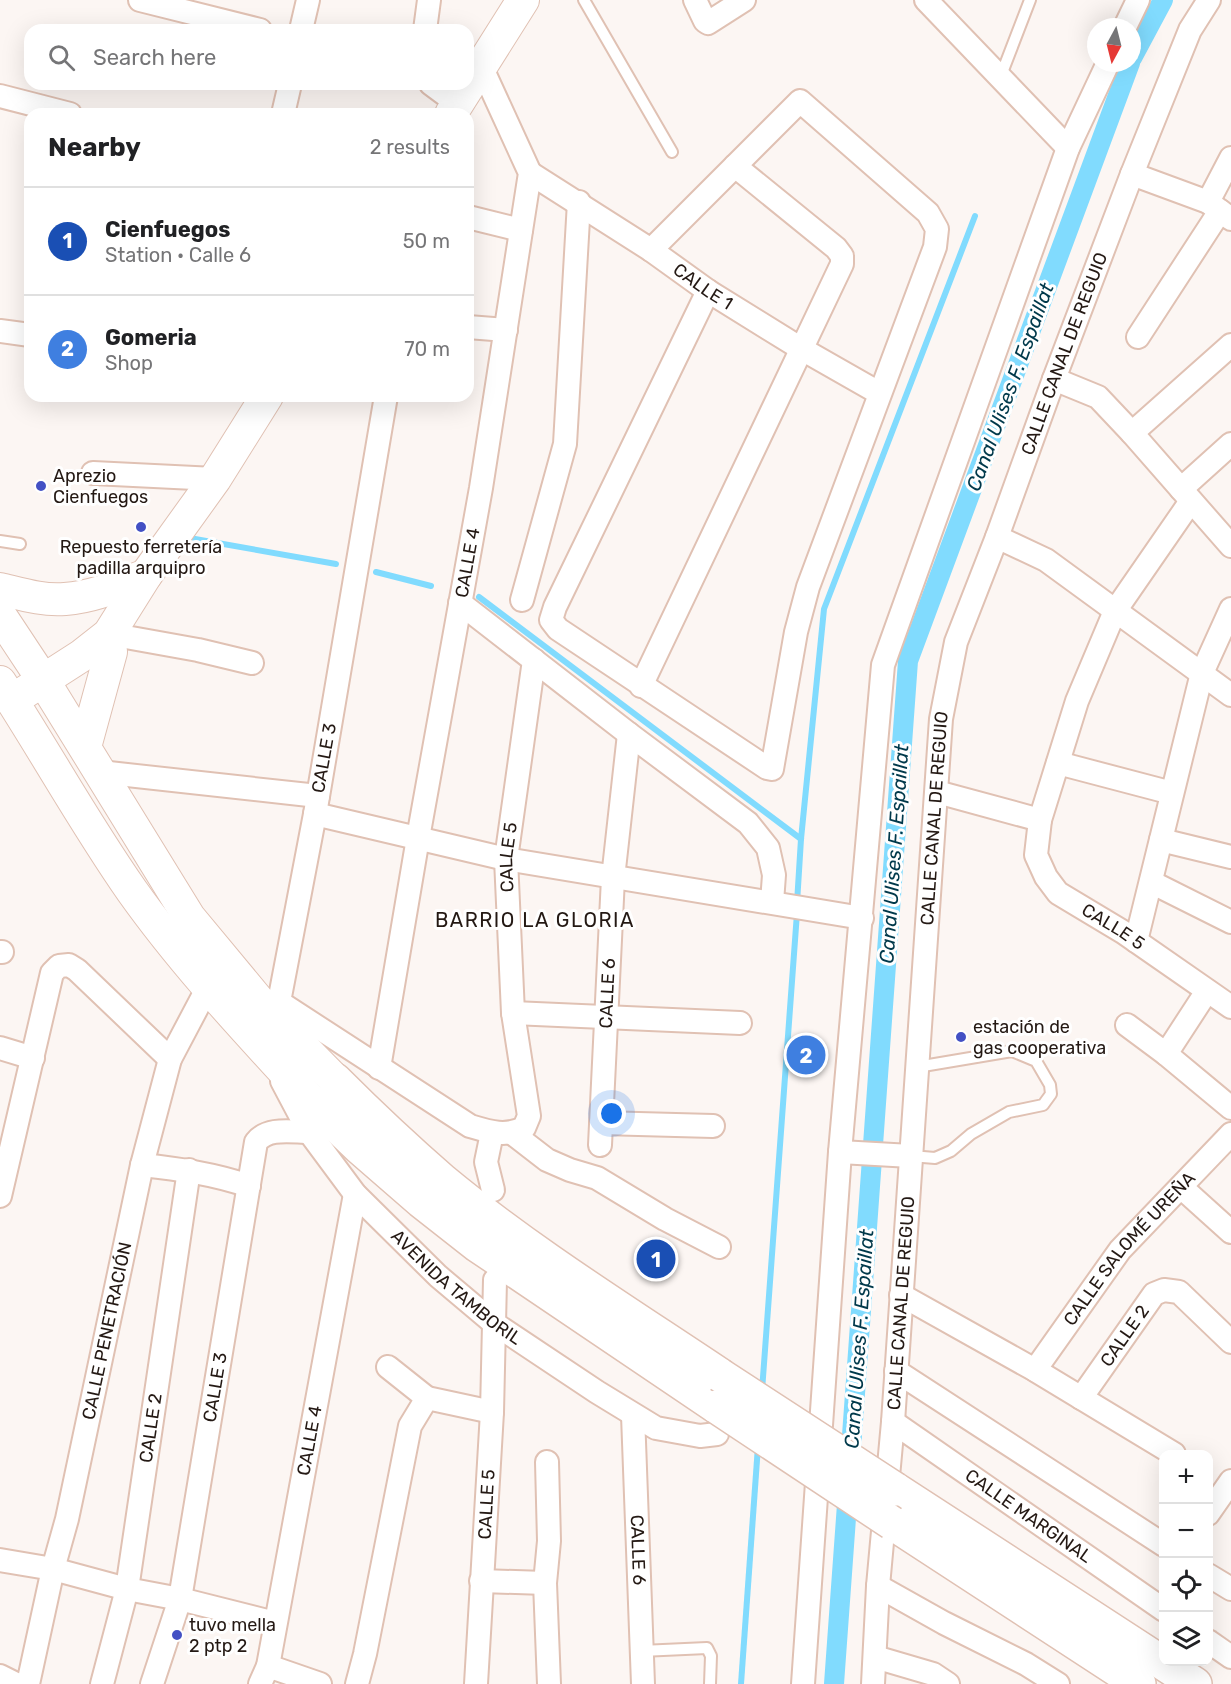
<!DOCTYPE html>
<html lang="en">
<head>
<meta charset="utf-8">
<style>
  body { margin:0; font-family:Rubik,sans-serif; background:#f6f6f6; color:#202124 }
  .controls { position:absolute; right:18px; bottom:18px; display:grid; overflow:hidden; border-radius:12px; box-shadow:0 6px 24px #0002 }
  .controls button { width:54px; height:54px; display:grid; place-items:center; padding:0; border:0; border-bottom:2px solid #e0e0e0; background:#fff; color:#202124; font:30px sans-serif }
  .compass { position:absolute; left:1087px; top:18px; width:54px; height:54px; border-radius:50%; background:#fff; box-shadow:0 6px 24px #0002; rotate:187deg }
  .you { position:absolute; left:612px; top:1114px; width:21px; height:21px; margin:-15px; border:4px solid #fff; border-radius:50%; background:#1a73e8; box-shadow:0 0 0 9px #1a73e833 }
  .badge { display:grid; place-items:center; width:39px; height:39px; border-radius:50%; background:#4350c4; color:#fff; font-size:20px; font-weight:700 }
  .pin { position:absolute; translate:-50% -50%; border:3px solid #fff; box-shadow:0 2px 6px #0006 }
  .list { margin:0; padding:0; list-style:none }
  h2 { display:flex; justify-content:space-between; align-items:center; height:78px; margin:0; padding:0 24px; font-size:26px }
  h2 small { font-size:20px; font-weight:400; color:#757577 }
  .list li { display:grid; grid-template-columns:39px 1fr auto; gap:18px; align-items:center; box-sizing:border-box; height:108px; padding:0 24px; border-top:2px solid #e0e0e0 }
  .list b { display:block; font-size:22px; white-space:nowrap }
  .list p { margin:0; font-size:20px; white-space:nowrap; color:#757577 }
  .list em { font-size:20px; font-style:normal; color:#757577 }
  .icon { flex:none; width:33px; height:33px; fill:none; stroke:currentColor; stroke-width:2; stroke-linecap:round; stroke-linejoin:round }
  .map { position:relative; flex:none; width:1231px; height:1684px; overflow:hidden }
  .search { position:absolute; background:#fff; box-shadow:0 6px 24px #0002; left:24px; top:24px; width:450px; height:66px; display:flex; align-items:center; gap:15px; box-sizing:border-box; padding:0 21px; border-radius:18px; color:#757577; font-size:22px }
  .panel { position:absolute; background:#fff; box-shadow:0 6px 24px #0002; left:24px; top:108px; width:450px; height:294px; border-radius:18px }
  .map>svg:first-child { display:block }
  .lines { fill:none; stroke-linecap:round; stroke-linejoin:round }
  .stream { stroke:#81dbfe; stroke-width:6 }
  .canal { stroke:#81dbfe; stroke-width:20 }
  .lane-casing { stroke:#e0c1b3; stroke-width:14 }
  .street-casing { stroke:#e0c1b3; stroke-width:26 }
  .secondary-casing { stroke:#e0c1b3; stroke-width:34 }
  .highway-casing { stroke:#e0c1b3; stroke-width:36 }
  .lane { stroke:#fff; stroke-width:10 }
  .street { stroke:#fff; stroke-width:22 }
  .secondary { stroke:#fff; stroke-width:32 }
  .highway { stroke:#fff; stroke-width:33 }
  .highway-bridge-casing { stroke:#e0c1b3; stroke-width:36; stroke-linecap:butt }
  .highway-bridge { stroke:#fff; stroke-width:33 }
  .poi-dot { fill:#4350c4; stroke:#fff; stroke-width:2 }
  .labels { text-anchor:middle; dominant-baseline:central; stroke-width:6; stroke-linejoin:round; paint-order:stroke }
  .street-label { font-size:18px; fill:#241914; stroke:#fff }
  .poi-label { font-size:18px; fill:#241914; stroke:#fff; text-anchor:start }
  .water-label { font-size:20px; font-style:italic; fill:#00394b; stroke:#fff }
  .neighbourhood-label { font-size:20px; letter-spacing:1.5px; fill:#241914; stroke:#fff }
</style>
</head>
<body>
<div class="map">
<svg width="1231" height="1684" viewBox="0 0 1231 1684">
  <rect width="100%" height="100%" fill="#fcf6f3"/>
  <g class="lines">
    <g class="stream">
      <path d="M195 539 336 564"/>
      <path d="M376 572 431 586"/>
      <path d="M479 597 801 839"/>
      <path d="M797 903 801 839 824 609 975 216"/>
      <path d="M762 1391 797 913"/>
      <path d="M741 1684 758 1446"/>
    </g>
    <g class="canal">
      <path d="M1132 58 1163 0"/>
      <path d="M834 1684 908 661 1130 63"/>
    </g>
    <g class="lane-casing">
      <g id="lane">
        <path d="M584 0 672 152"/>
        <path d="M1000 78 1030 0"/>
        <path d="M0 541 20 544"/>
        <path d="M911 1156 935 1158 951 1151 971 1134 1009 1112 1043 1105 1051 1094 1050 1085 1036 1061 1012 1051 917 1067"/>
        <path d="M641 1651 707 1648 711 1656 710 1684"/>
      </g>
    </g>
    <g class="street-casing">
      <g id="street">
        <path d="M140 0 260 30"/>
        <path d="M695 0 705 21 708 23 744 0"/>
        <path d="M926 0 1068 148"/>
        <path d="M1125 27 1138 0"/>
        <path d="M301 30 308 0"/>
        <path d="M425 30 429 0"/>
        <path d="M431 84 458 104"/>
        <path d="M0 96 70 114"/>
        <path d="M283 114 290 84"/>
        <path id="s1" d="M530 173 651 250 708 291 800 348 879 393"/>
        <path d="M1132 174 1208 202 1231 219"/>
        <path d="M1208 202 1231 158"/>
        <path d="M468 217 521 230"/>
        <path d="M651 250 800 101 928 213 937 229 935 247 808 587 796 632 772 769 767 768 558 629 551 620 555 607 708 291"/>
        <path d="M468 327 506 330"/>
        <path d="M0 331 30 335"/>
        <path d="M1138 337 1220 211"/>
        <path d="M1054 379 1098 397 1132 433 1231 546"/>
        <path id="s2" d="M386 396 315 814 279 1002 470 1126C490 1132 505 1137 524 1128L529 1116 513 1013 506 859 534 660"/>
        <path d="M1132 433 1231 345"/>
        <path d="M93 473 215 479"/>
        <path d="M1181 489 1231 444"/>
        <path id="s3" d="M1191 501 1115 611 1077 701 1040 820 1036 855 1046 877 1058 893 1123 932 1231 1007"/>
        <path d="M997 537 1046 560 1231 695"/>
        <path d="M522 600 565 444 579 202"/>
        <path d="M460 603 629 734 748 823 768 848 774 875 772 902"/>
        <path d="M109 634 198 650 252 663"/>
        <path d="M641 686 842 264V256L836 248 735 166"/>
        <path d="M1058 763 1172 793"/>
        <path d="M100 772 318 796"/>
        <path d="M937 792 1040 820"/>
        <path d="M315 814 506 859 862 918"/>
        <path d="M1161 840 1231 857"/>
        <path d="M1151 882 1231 922"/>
        <path d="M1136 941 1202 673 1231 609"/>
        <path d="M0 952H2"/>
        <path d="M513 1013 740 1023"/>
        <path d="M1127 1025 1166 1054 1231 1108"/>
        <path d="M0 1048 33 1058"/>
        <path d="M1166 1054 1207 991"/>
        <path id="s4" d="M379 1068 418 838 481 488 530 173 481 66"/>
        <path id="s5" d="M282 1081 309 1132 355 1194 438 1276 495 1324 597 1392 656 1428 700 1436 717 1434"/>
        <path d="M601 1123 713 1126"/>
        <path d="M492 1133 486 1162 493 1190"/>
        <path d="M512 1133 547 1160 570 1170 597 1178 665 1219 719 1247"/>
        <path id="s6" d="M600 1145 613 878 629 734"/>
        <path d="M840 1152 911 1156"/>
        <path d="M142 1165C179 1169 214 1174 249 1186"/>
        <path d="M1181 1187 1231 1232"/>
        <path d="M0 1196 52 973 59 966 69 965 77 970 170 1059"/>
        <path d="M901 1295 1035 1370 1174 1454"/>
        <path d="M388 1367 427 1398"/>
        <path id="s7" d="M1035 1370 1120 1250 1231 1134"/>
        <path d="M896 1371 1164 1545"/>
        <path id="s8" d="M1081 1398 1154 1294 1164 1290 1179 1292 1231 1342"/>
        <path id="s9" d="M633 1415 643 1684"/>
        <path id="s10" d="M893 1422 1164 1610"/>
        <path d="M547 1462 549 1541 545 1583 549 1684"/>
        <path d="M1208 1514 1231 1481"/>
        <path d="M0 1560 53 1569 127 1589 180 1599 275 1623"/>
        <path d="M1208 1575 1231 1589"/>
        <path d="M481 1581 545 1583"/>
        <path d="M878 1586 944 1623 1026 1664 1058 1684"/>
        <path d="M1208 1641 1231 1657"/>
        <path d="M875 1657 933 1674 948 1684"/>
        <path d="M268 1666 320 1684"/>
        <path d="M0 1676 16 1684"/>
        <path id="s11" d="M28 1684 53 1569 67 1519 142 1165 170 1059 208 987"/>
        <path id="s12" d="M102 1684 127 1589 189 1170"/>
        <path id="s13" d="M152 1684 180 1599 256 1142C268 1127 291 1132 309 1132"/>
        <path id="s14" d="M260 1684 268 1666 355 1194"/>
        <path d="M357 1684 365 1654 410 1426 427 1398 492 1412"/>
        <path id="s15" d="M476 1684 492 1412 495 1280"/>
        <path d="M803 1684 840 1152 883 665 1068 148 1108 63"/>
        <path id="s16" d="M873 1684 878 1586 893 1422 941 719 956 642 997 537 1054 379 1132 174 1190 30 1209 0"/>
      </g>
    </g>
    <g class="secondary-casing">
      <g id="secondary">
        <path d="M451 114 523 0"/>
        <path d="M0 589C21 594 43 601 65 599 94 597 120 585 146 575"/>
        <path d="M0 615 43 680 189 917 267 1011 335 1080"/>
        <path d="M0 682C45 751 85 824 132 891 186 967 250 1034 313 1103"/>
        <path d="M25 692 81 656 109 634 146 575 215 479 267 396"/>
        <path d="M85 747 111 652 109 634"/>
      </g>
    </g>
    <g class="highway-casing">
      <g id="highway">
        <path d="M335 1080C370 1115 405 1148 442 1180 529 1252 626 1312 720 1375"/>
        <path d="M313 1103 360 1148 421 1201 477 1245 717 1407"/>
        <path d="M895 1489 1195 1684"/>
        <path d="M892 1523 1139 1684"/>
      </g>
    </g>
    <use href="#lane" class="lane"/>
    <use href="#street" class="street"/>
    <use href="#secondary" class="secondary"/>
    <use href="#highway" class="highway"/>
    <g class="highway-bridge-casing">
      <g id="highway-bridge">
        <path d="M720 1375 895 1489"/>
        <path d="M717 1407 892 1523"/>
      </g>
    </g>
    <use href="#highway-bridge" class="highway-bridge"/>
  </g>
  <g class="poi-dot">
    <circle cx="41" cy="486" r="6"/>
    <circle cx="141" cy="527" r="6"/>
    <circle cx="961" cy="1037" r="6"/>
    <circle cx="177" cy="1635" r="6"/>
  </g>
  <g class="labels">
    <g class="street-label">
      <text stroke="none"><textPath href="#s1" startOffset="207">CALLE 1</textPath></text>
      <text stroke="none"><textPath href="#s16" startOffset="1354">CALLE CANAL DE REGUIO</textPath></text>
      <text stroke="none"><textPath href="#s4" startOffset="513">CALLE 4</textPath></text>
      <text transform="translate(324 758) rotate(-80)">CALLE 3</text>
      <text stroke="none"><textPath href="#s16" startOffset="868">CALLE CANAL DE REGUIO</textPath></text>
      <text stroke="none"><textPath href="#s2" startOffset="1172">CALLE 5</textPath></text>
      <text stroke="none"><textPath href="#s3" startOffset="500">CALLE 5</textPath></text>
      <text stroke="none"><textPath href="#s6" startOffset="152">CALLE 6</textPath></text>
      <text stroke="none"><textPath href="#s7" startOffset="154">CALLE SALOMÉ UREÑA</textPath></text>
      <text stroke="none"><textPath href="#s5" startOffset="273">AVENIDA TAMBORIL</textPath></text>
      <text stroke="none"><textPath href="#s16" startOffset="382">CALLE CANAL DE REGUIO</textPath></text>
      <text stroke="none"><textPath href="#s11" startOffset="362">CALLE PENETRACIÓN</textPath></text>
      <text stroke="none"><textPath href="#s8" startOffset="76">CALLE 2</textPath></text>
      <text stroke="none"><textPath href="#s13" startOffset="304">CALLE 3</textPath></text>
      <text stroke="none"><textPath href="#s12" startOffset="261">CALLE 2</textPath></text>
      <text stroke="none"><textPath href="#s14" startOffset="249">CALLE 4</textPath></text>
      <text stroke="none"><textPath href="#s15" startOffset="180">CALLE 5</textPath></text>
      <text stroke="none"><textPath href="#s10" startOffset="165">CALLE MARGINAL</textPath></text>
      <text stroke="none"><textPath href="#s9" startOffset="135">CALLE 6</textPath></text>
    </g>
    <g class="poi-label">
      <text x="53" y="476">Aprezio<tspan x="53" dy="21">Cienfuegos</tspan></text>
      <text x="141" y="547" text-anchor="middle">Repuesto ferretería<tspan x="141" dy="21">padilla arquipro</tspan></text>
      <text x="973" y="1027">estación de<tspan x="973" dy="21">gas cooperativa</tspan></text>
      <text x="189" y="1625">tuvo mella<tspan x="189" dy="21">2 ptp 2</tspan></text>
    </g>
    <g class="water-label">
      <text transform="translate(1010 387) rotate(-70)">Canal Ulises F. Espaillat</text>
      <text transform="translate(894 854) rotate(-86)">Canal Ulises F. Espaillat</text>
      <text transform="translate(859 1339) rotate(-86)">Canal Ulises F. Espaillat</text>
    </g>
    <g class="neighbourhood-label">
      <text x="535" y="920">BARRIO LA GLORIA</text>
    </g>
  </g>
</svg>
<div class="controls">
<button>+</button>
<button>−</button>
<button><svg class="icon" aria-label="locate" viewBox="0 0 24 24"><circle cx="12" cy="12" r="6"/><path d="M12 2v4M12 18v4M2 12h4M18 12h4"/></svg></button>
<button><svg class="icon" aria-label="layers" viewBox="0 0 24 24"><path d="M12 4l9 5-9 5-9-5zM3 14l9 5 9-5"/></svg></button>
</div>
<svg class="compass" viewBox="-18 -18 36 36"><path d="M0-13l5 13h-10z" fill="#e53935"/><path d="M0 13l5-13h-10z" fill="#757577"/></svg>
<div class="you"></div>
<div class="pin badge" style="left:656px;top:1259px;background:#1a4fb4">1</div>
<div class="pin badge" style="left:806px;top:1055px;background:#3f7fe0">2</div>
<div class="search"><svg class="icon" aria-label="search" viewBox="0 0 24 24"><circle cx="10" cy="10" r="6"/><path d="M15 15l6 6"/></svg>Search here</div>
<section class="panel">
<h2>Nearby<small>2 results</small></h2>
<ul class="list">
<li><span class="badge" style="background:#1a4fb4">1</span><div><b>Cienfuegos</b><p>Station · Calle 6</p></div><em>50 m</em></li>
<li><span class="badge" style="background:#3f7fe0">2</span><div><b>Gomeria</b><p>Shop</p></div><em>70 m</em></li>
</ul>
</section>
</div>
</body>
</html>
